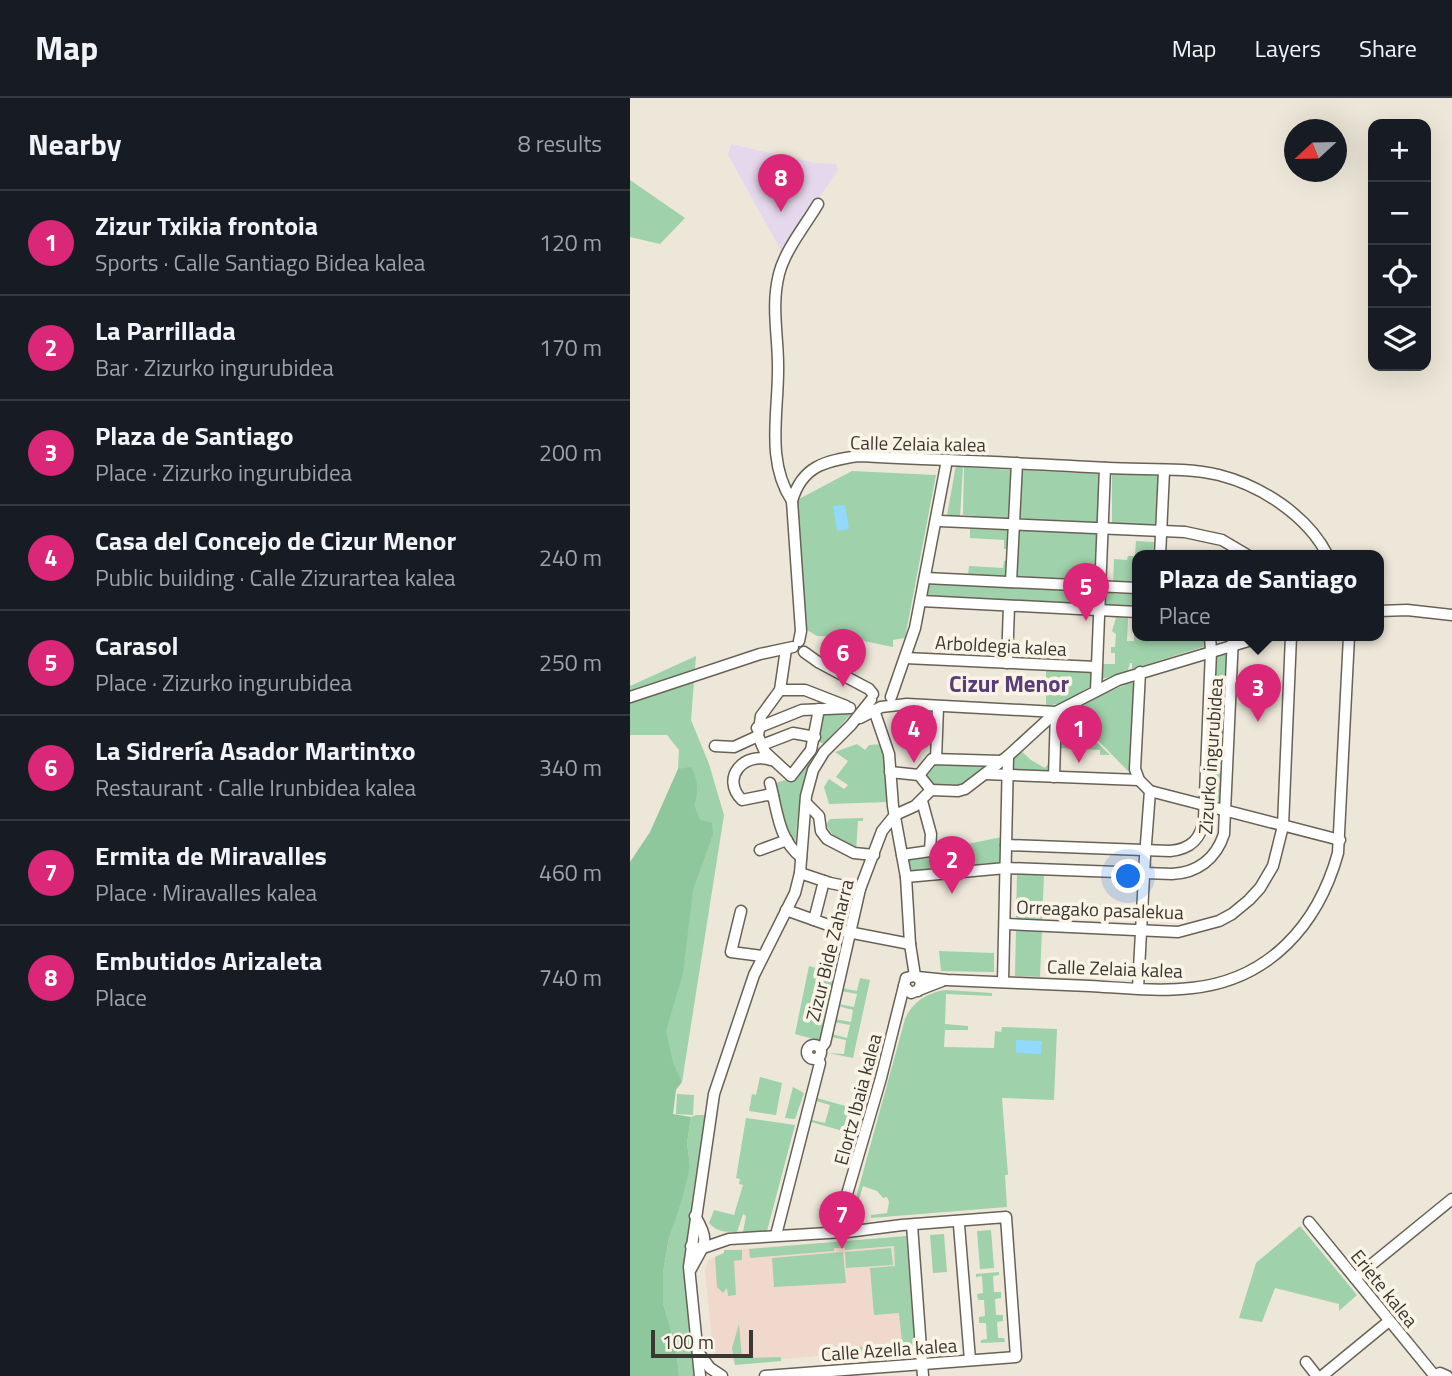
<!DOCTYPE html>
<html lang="en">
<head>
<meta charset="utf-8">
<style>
  body { margin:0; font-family:"Titillium Web",sans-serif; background:#242831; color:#f1f3f6 }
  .controls { position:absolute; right:21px; top:21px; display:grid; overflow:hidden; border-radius:14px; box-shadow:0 7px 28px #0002 }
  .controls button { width:63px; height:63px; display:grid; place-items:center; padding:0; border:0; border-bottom:2px solid #363941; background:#171b24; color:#f1f3f6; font:35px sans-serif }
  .compass { position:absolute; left:654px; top:21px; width:63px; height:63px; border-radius:50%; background:#171b24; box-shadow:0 7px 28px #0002; rotate:248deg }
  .scale { position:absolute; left:21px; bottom:18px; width:102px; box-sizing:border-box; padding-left:7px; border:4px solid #3b3833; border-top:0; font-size:19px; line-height:24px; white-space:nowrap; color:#3b3833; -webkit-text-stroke:5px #fbf4e6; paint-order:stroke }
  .you { position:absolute; left:499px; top:779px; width:24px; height:24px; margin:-18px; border:5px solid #fff; border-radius:50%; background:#1a73e8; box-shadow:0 0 0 10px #1a73e833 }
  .badge { display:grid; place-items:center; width:46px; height:46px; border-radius:50%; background:#db2777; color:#fff; font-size:23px; font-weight:700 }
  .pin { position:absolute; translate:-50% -58px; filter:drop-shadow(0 2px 4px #0008) }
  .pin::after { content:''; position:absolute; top:37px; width:24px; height:21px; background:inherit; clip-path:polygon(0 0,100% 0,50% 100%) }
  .popup { position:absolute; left:502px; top:452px; width:252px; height:91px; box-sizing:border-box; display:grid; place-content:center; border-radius:14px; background:#171b24; filter:drop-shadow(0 2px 5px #0005); font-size:23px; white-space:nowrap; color:#9ea1a6 }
  .popup b { font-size:26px; color:#f1f3f6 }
  .popup::after { content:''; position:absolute; left:50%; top:100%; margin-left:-14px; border:14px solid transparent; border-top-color:#171b24 }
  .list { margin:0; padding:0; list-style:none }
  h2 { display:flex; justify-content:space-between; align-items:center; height:91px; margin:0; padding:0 28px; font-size:30px }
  h2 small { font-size:23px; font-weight:400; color:#9ea1a6 }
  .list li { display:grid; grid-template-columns:46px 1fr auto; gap:21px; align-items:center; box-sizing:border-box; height:105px; padding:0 28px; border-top:2px solid #363941 }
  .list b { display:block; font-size:26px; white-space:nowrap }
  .list p { margin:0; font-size:23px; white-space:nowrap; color:#9ea1a6 }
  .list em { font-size:23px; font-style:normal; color:#9ea1a6 }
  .icon { flex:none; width:38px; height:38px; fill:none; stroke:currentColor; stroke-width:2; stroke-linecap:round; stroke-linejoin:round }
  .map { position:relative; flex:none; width:822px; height:1278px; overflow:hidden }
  header { display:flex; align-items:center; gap:42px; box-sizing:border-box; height:98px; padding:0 35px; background:#171b24; border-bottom:2px solid #363941 }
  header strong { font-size:33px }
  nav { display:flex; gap:38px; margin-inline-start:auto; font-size:24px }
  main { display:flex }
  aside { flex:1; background:#171b24 }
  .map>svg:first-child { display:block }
  .industrial { fill:#e6d8ec }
  .education { fill:#f0d8cd }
  .green { fill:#9fd1aa }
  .forest { fill:#8ec79b }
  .water { fill:#91dafc }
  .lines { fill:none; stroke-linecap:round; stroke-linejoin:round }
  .minor-casing { stroke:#686256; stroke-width:13 }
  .minor { stroke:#fff; stroke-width:10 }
  .labels { text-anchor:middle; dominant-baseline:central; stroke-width:7; stroke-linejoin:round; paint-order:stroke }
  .street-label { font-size:19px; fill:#3b3833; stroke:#fbf4e6 }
  .quarter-label { font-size:23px; font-weight:bold; fill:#593c78; stroke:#fbf4e6 }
</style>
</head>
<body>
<header>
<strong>Map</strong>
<nav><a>Map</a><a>Layers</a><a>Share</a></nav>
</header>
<main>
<aside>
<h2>Nearby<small>8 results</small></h2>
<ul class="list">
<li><span class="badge">1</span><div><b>Zizur Txikia frontoia</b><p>Sports · Calle Santiago Bidea kalea</p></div><em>120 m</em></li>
<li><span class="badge">2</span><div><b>La Parrillada</b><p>Bar · Zizurko ingurubidea</p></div><em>170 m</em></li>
<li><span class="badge">3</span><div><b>Plaza de Santiago</b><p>Place · Zizurko ingurubidea</p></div><em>200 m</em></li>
<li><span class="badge">4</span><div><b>Casa del Concejo de Cizur Menor</b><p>Public building · Calle Zizurartea kalea</p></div><em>240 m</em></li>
<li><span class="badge">5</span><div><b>Carasol</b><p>Place · Zizurko ingurubidea</p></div><em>250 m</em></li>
<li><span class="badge">6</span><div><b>La Sidrería Asador Martintxo</b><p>Restaurant · Calle Irunbidea kalea</p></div><em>340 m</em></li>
<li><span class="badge">7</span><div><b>Ermita de Miravalles</b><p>Place · Miravalles kalea</p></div><em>460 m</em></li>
<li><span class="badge">8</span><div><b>Embutidos Arizaleta</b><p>Place</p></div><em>740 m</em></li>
</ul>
</aside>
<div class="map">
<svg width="822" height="1278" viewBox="0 0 822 1278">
  <rect width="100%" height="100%" fill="#ede7d9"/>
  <path class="industrial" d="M101 46 185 65 206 66 208 72 181 112 173 120V126L154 158 98 57Z"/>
  <path class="education" d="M275 1139 284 1250 104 1265 103 1262 86 1257 83 1253 75 1172 78 1162 94 1155V1152Z"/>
  <g class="green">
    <path d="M0 82 55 120 30 146 0 139Z"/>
    <path d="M326 367 333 368 330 420 317 418Z"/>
    <path d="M334 369 381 372 380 421 333 417Z"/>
    <path d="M391 372 471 376 469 425 388 420Z"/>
    <path d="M222 373 306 377 275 540 263 542V549L214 539 187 538 177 532 167 402Z"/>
    <path d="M482 374 528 378 525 428 482 426Z"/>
    <path d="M340 431 379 432 378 451H374V442L340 440Z"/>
    <path d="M388 432 468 435 465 484 385 480Z"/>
    <path d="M506 443 524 444 523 458H507V487L483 486 484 461 497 462 498 458H505Z"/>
    <path d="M374 463H377L376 480 338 478 339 468 373 470Z"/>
    <path d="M298 483H304V486L387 488 388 490 465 493V507L294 500Z"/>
    <path d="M473 492 483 493 484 496H507V510L473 508Z"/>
    <path d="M482 519 498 520 497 543H504V532H507V538H575L576 548 502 571V565H500L498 572 473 581 471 577V566H485V555H481V549H485L486 536 482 533 486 520Z"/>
    <path d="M599 553 593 705 578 701 585 558Z"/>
    <path d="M66 558 61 622 79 666 94 717 52 984 31 955 56 717 48 671 49 652 37 637H0V588Z"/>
    <path d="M416 571 461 575V588L433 605 416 608Z"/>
    <path d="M501 584 505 586 500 675 441 615 467 599Z"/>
    <path d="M192 614 221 616 194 646 186 643Z"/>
    <path d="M439 617 480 657H470V652L428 650 431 620Z"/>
    <path d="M227 646 235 652 239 647 252 646 257 664 258 704 199 706 194 689 199 681 214 691 218 687 206 679 218 663 205 654Z"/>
    <path d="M390 652 401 662 415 670 420 663V675L383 674 384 658Z"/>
    <path d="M179 661 180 663C170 692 167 721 165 752L154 729 143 686 161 680Z"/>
    <path d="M303 663 362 667C353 674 340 687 328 690 314 694 299 689 295 675Z"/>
    <path d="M233 720V723H228L226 754 205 740 196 727 200 721Z"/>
    <path d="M372 739 374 766 360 769 358 765 290 772V776H280L278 761 303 753H337V746Z"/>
    <path d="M387 775 414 776 412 824 386 823Z"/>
    <path d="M386 830 412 831 410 879 385 878Z"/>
    <path d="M309 853 364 855V874L311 873Z"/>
    <path d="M179 868 206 876 191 943 165 936Z"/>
    <path d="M230 880 240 882 223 960 198 955 214 956 216 942 201 939 202 936 217 940 220 927 204 924 205 921 221 924 223 912 208 908V906L224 909 227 896 211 893 212 890 227 893Z"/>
    <path d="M316 892 362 895V898L316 896 315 926 338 928V932H315L314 949 364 950 365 933 371 934 372 929 427 931 424 1002 372 1000 378 1077H375L377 1109 241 1120V1117L257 1115 259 1104 257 1099 253 1100 247 1093 233 1088 229 1101 226 1100 275 921C282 904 298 894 316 892Z"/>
    <path d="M130 979 152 985 146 1017 119 1013 122 996 126 997Z"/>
    <path d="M163 989 174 995 165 1021 155 1020Z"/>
    <path d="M47 996 64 997 63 1017 46 1016Z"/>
    <path d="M187 1000 233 1013V1016L219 1012 214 1030 228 1034 227 1037 181 1024 182 1022 195 1025 200 1007 186 1003Z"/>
    <path d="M66 1017H76L63 1096 55 1171 66 1278H49L46 1249 33 1205V1175L39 1140 60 1068 57 1045 61 1019Z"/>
    <path d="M116 1020 165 1027 137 1133 113 1134 116 1118 113 1116 107 1134C96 1134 87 1134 79 1125L84 1112 104 1117 113 1087 109 1086 110 1081 106 1080Z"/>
    <path d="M670 1128 727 1197 709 1213V1206L645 1190 632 1224 609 1220 626 1165Z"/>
    <path d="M361 1132 364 1170 350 1171 347 1133Z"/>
    <path d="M314 1136 317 1174 303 1175 300 1137Z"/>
    <path d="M276 1138 286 1253 273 1254 269 1215 244 1217 240 1170 265 1168 264 1148 215 1152V1150H204V1153L120 1160 119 1151Z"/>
    <path d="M261 1150 263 1167 216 1170 215 1154Z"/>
    <path d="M94 1152H112V1162L104 1163 106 1197 98 1198 97 1190 93 1195 87 1189 85 1159 94 1155Z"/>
    <path d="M213 1154 216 1185 144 1189 142 1160Z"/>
    <path d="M369 1174V1177L363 1178 364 1194H371V1200L365 1201 366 1217H373V1223L367 1224 368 1240H374L375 1244 351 1245V1242L357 1241 356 1225H349V1219L355 1218 354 1202H348L347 1196 353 1195 352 1178 346 1179V1176Z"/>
    <path d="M109 1226 112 1260 151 1259V1263L105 1267 102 1250Z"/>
    <path d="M269 1246 270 1254 209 1259 208 1251Z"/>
  </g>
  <path class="forest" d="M61 669C68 682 69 693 64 707L70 722 82 725 83 736 63 792 53 875 36 933 43 965 52 984 46 992 43 1016 61 1019 57 1045 60 1068 52 1101 39 1140 33 1175V1205L46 1249 49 1278H0V764L20 734 48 671Z"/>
  <g class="water">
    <path d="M215 407 219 431 207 433 203 408Z"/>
    <path d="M386 942 412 943 411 956 386 955Z"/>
  </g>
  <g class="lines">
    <g class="minor-casing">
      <g id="minor">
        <path d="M162 403C135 362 149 313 148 267 148 237 141 207 149 176 155 152 175 128 188 106"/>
        <path d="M310 423 555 434 592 442 619 458"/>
        <path d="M530 458 534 373"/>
        <path d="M295 480 507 490"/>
        <path d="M381 484 387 365"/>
        <path d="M291 503 507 514"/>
        <path d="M749 513 777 512 822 517"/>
        <path d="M169 543 171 533 162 403C172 368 195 363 228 358 311 362 395 365 478 370 513 372 556 369 589 377 632 388 678 418 698 458"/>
        <path d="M156 551 150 592 131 618 128 638 135 654 161 678 181 652 189 611"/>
        <path d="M174 554 188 564 239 591 243 596"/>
        <path d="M275 560 466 569"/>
        <path d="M377 565 379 508"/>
        <path d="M510 574 505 671 509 682 520 693 710 742"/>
        <path d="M150 592H175L216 608"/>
        <path d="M466 593 475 370"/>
        <path d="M0 599 130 556 163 549"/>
        <path d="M261 599 285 530 317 362"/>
        <path d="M244 612 259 656 263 708 276 779 280 846 285 878"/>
        <path d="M230 620 251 609 277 606 426 614 488 582 635 538"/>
        <path d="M127 630 172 612 220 610"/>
        <path d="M132 647 163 635 185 639"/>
        <path d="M85 648 104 649 128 638"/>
        <path d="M306 661 308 609"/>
        <path d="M141 662C114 653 90 680 112 702L137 697 143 698"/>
        <path d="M260 674 289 677 301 692"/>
        <path d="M355 676 509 682"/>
        <path d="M289 677 302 661 371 663"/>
        <path d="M424 679 426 614"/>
        <path d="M140 685C147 710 148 742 171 759"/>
        <path d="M301 692 328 693 335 691 378 658 426 614"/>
        <path d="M176 705 189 718 191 733 197 741 224 755 244 757"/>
        <path d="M376 747 540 753C561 751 571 741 574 721L581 553 580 538"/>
        <path d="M130 752 157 742"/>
        <path d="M272 757 300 753 301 736 292 703"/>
        <path d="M170 775 200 785 230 791"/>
        <path d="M276 779 376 770 542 776C567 775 586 761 594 736L603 538"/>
        <path d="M156 812 218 834 280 846"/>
        <path d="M111 813 101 854 132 858"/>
        <path d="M184 822 194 783"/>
        <path d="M375 826 548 834 589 823 602 816 619 802 630 790 643 768 653 728 661 538"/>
        <path d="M287 879 317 882C365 884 412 886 460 888 494 890 528 894 562 890 639 882 688 827 708 755L719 538"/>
        <path d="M373 884 378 658"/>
        <path d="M508 890 515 759 520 693"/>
        <path d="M288 893 291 886 289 880 284 878 276 880 274 888 281 895 312 883"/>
        <circle cx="184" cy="954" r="7"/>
        <path d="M191 950 195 945 230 791 252 733 265 717 285 708 301 692"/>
        <path d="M210 1120 251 980 274 888"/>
        <path d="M679 1124 804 1277"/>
        <path d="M282 1127 293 1278"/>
        <path d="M329 1127 340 1262"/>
        <path d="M146 1137 190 965 188 961"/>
        <path d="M61 1148 70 1151 99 1141 214 1134"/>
        <path d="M61 1171C74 1146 81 1144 65 1118"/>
        <path d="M725 1180 822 1101"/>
        <path d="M68 1254 80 1270 92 1278"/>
        <path d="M676 1264 687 1278"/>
        <path d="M70 1278 59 1169 84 996 124 877 165 795 170 775 176 698 183 672 194 654 221 627 241 602"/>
        <path d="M135 1278 386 1259 376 1119 272 1127 217 1134 209 1129 208 1124 212 1119 217 1117 224 1121 225 1128 222 1133"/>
        <path d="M692 1278 759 1223"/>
        <path d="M804 1278 810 1275 817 1278"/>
      </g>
    </g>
    <use href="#minor" class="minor"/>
  </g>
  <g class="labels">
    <g class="street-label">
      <text transform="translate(288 345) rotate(1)">Calle Zelaia kalea</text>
      <text transform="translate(371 547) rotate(3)">Arboldegia kalea</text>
      <text transform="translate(580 658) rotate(-86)">Zizurko ingurubidea</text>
      <text transform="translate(470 811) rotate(2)">Orreagako pasalekua</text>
      <text transform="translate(199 852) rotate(-76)">Zizur Bide Zaharra</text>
      <text transform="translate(485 870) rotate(2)">Calle Zelaia kalea</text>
      <text transform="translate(227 1001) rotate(-75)">Elortz Ibaia kalea</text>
      <text transform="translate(755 1190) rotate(51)">Eriete kalea</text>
      <text transform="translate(259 1251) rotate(-4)">Calle Azella kalea</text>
    </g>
    <g class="quarter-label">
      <text x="379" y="585">Cizur Menor</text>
    </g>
  </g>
</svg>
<div class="controls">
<button>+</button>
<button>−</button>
<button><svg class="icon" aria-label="locate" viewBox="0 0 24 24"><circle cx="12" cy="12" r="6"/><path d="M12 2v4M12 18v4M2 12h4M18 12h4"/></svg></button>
<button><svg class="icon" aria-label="layers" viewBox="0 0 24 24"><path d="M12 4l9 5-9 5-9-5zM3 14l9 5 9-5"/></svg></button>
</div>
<svg class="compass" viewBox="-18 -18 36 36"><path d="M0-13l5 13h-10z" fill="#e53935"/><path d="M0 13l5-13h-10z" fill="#9ea1a6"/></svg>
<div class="scale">100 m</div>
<div class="you"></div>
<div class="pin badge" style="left:449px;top:665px">1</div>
<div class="pin badge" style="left:322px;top:796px">2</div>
<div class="pin badge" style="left:628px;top:624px">3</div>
<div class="popup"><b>Plaza de Santiago</b>Place</div>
<div class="pin badge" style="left:284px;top:665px">4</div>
<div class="pin badge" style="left:456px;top:523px">5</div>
<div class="pin badge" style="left:213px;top:589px">6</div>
<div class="pin badge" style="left:212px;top:1151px">7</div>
<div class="pin badge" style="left:151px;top:114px">8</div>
</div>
</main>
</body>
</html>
